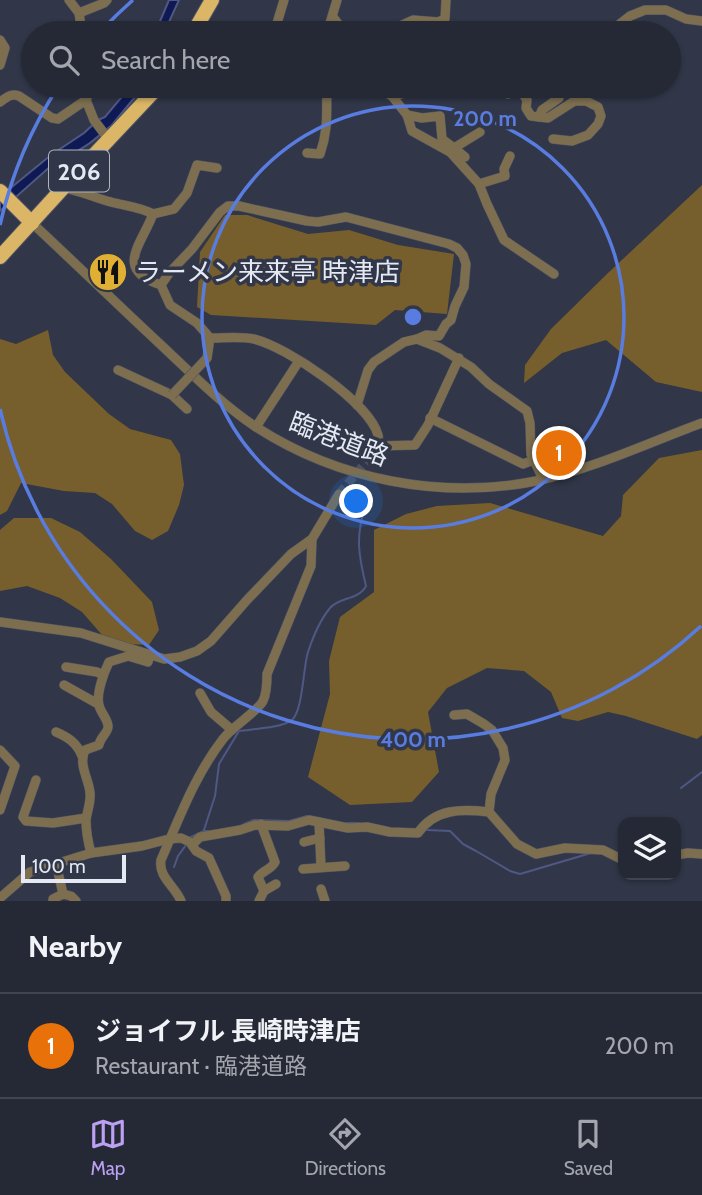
<!DOCTYPE html>
<html lang="en">
<head>
<meta charset="utf-8">
<style>
  body { margin:0; font-family:Cabin,"Noto Sans JP",sans-serif; background:#313542; color:#f1f3f6 }
  .controls { position:absolute; right:21px; bottom:21px; display:grid; overflow:hidden; border-radius:14px; box-shadow:0 2px 5px #0004 }
  .controls button { width:63px; height:63px; display:grid; place-items:center; padding:0; border:0; border-bottom:2px solid #424551; background:#252936; color:#f1f3f6; font:35px sans-serif }
  .scale { position:absolute; left:21px; bottom:18px; width:105px; box-sizing:border-box; padding-left:7px; border:4px solid #e4e9f4; border-top:0; font-size:19px; line-height:24px; white-space:nowrap; color:#e4e9f4; -webkit-text-stroke:5px #313748; paint-order:stroke }
  .you { position:absolute; left:357px; top:502px; width:24px; height:24px; margin:-18px; border:5px solid #fff; border-radius:50%; background:#1a73e8; box-shadow:0 0 0 10px #1a73e833 }
  .badge { display:grid; place-items:center; width:46px; height:46px; border-radius:50%; background:#bca0f2; color:#fff; font-size:23px; font-weight:700 }
  .pin { position:absolute; translate:-50% -50%; border:4px solid #fff; box-shadow:0 2px 7px #0006 }
  .list { margin:0; padding:0; list-style:none }
  h2 { display:flex; justify-content:space-between; align-items:center; height:91px; margin:0; padding:0 28px; font-size:30px }
  h2 small { font-size:23px; font-weight:400; color:#a3a6ad }
  .list li { display:grid; grid-template-columns:46px 1fr auto; gap:21px; align-items:center; box-sizing:border-box; height:105px; padding:0 28px; border-top:2px solid #424551 }
  .list b { display:block; font-size:26px; white-space:nowrap }
  .list p { margin:0; font-size:23px; white-space:nowrap; color:#a3a6ad }
  .list em { font-size:23px; font-style:normal; color:#a3a6ad }
  .icon { flex:none; width:38px; height:38px; fill:none; stroke:currentColor; stroke-width:2; stroke-linecap:round; stroke-linejoin:round }
  .map { position:relative; flex:none; width:702px; height:901px; overflow:hidden }
  .search { position:absolute; background:#252936; box-shadow:0 2px 5px #0004; left:21px; right:21px; top:21px; height:77px; display:flex; align-items:center; gap:18px; box-sizing:border-box; padding:0 24px; border-radius:38px; color:#a3a6ad; font-size:26px }
  .sheet { height:196px; background:#252936 }
  nav { display:flex; justify-content:space-around; align-items:center; box-sizing:border-box; height:98px; border-top:2px solid #424551; background:#252936; font-size:19px; color:#a3a6ad }
  nav a { display:grid; justify-items:center; gap:4px }
  nav .on { color:#bca0f2 }
  .map>svg:first-child { display:block }
  .green { fill:#765f2c }
  .water { fill:#0f1a55; stroke:#4f5885; stroke-width:2 }
  .lines { fill:none; stroke-linecap:round; stroke-linejoin:round }
  .stream { stroke:#4f5885; stroke-width:2 }
  .minor-tunnel { stroke:#4c5262; stroke-width:9; stroke-dasharray:9 4.5; stroke-linecap:butt }
  .minor-casing { stroke:#4e5364; stroke-width:10 }
  .highway-casing { stroke:#4e5364; stroke-width:16 }
  .minor { stroke:#7c6e4f; stroke-width:9 }
  .highway { stroke:#dab666; stroke-width:14 }
  .minor-bridge-casing { stroke:#4e5364; stroke-width:10; stroke-linecap:butt }
  .minor-bridge { stroke:#7c6e4f; stroke-width:9 }
  .ring { fill:none; stroke:#597ce0; stroke-width:3.5 }
  .labels { text-anchor:middle; dominant-baseline:central; stroke-width:7; stroke-linejoin:round; paint-order:stroke }
  .shield { fill:#313748; stroke:#aeb4c0; stroke-width:2 }
  .shield-label { font-size:24px; font-weight:bold; fill:#e4e9f4 }
  .poi-label { font-size:26px; fill:#e4e9f4; stroke:#313748; text-anchor:start }
  .street-label { font-size:26px; fill:#e4e9f4; stroke:#313748 }
  .centre { fill:#597ce0; stroke:#313748; stroke-width:3.5 }
  .ring-label { font-size:21px; text-anchor:middle; font-weight:bold; fill:#597ce0; stroke:#313748; stroke-width:7; stroke-linejoin:round; paint-order:stroke }
</style>
</head>
<body>
<div class="map">
<svg width="702" height="901" viewBox="0 0 702 901">
  <rect width="100%" height="100%" fill="#313748"/>
  <g class="green">
    <path d="M702 185V392L656 382 606 340 562 353 524 383 525 365 551 329 608 273Z"/>
    <path d="M225 215H247L308 234 349 230 398 245 454 254 447 314 395 310 376 325 211 315 197 307 200 252Z"/>
    <path d="M48 330 53 355 65 372 109 414 130 429 171 440 180 454 184 485 179 505 168 531 152 540 135 531 112 504 95 493 64 491 21 483 7 511 0 515V339L16 344Z"/>
    <path d="M702 450V735L697 739 626 716 608 712 578 721 562 718 551 692 524 671 487 668 447 688 428 712 439 772 412 802 350 805 308 777 330 694 329 661 340 617 374 592V530L406 514 437 506 490 503 603 536 621 516 623 495 659 458Z"/>
    <path d="M14 518H51L80 532 111 559 152 602 159 630 149 645 128 644 103 636 82 612 60 598 27 586 0 591V530Z"/>
  </g>
  <g class="water">
    <path d="M169 0H179L164 33H155Z"/>
    <path d="M131 86H144L112 125 90 143 65 159 53 164 0 211V195L7 191 51 155 84 133 98 120 105 117Z"/>
  </g>
  <g class="lines">
    <g class="stream">
      <path d="M681 788 702 772"/>
      <path d="M347 823H359"/>
      <path d="M244 824 254 820 289 821 307 816"/>
      <path d="M204 830 215 796 219 764 239 731C252 729 282 728 292 720 303 710 303 668 308 652 313 637 320 620 330 608 339 597 359 600 366 586 359 557 355 537 365 508"/>
      <path d="M427 830 450 831 463 844 476 851 510 871 520 874 591 853"/>
      <path d="M191 837 204 831H212"/>
      <path d="M174 867 178 856 186 845"/>
    </g>
    <path class="minor-tunnel" d="M339 494 372 455"/>
    <g class="minor-casing">
      <g id="minor">
        <path d="M69 0 79 13 82 33"/>
        <path d="M79 13 104 3 107 0"/>
        <path d="M333 17 339 25 353 33 370 29 391 30 413 20 438 22 445 19 446 0"/>
        <path d="M274 33 284 0"/>
        <path d="M327 33 337 0"/>
        <path d="M608 33 630 16 645 10H666L686 19 702 21"/>
        <path d="M0 40 5 48 0 65"/>
        <path d="M379 86 383 91 392 96 409 92H432L442 86"/>
        <path d="M518 86 527 100 526 108 531 116 548 118 590 91 601 86"/>
        <path d="M508 94 514 86"/>
        <path d="M392 96 407 115 412 131 450 152 479 184 505 176 504 169 510 156"/>
        <path d="M86 100 94 120 109 140"/>
        <path d="M0 102C7 97 11 93 19 96L52 118 58 119 86 100 92 86"/>
        <path d="M407 115 422 118 440 116 442 139 454 148 480 132"/>
        <path d="M539 117 542 110 559 98"/>
        <path d="M553 139 572 141 588 135 598 124 601 116 598 107 586 101H577"/>
        <path d="M454 148 465 157"/>
        <path d="M307 153 320 154C329 129 326 111 327 86"/>
        <path d="M479 184 487 204 504 240 554 274"/>
        <path d="M63 188C80 190 94 198 111 202 126 206 140 207 153 214 142 244 113 270 161 285L170 305 197 323 210 338C224 338 241 336 254 339 287 347 369 402 378 435 380 443 376 448 372 455"/>
        <path d="M153 214 174 209 187 193 197 165 217 168"/>
        <path d="M32 223C75 263 117 304 160 344 190 372 221 404 256 427 338 480 441 500 536 481 593 469 648 443 702 423"/>
        <path d="M161 285 170 272 192 249 220 212 228 206H239L307 221 318 222 346 217 449 244 457 248 463 255 466 264 464 287 455 306 451 320 446 324 439 336 426 335 417 339"/>
        <path d="M207 358 210 338"/>
        <path d="M118 370 172 395 187 409"/>
        <path d="M357 405 368 370 374 362 404 342 417 339 440 348 471 367 489 384 527 411 530 423 531 454 543 479"/>
        <path d="M430 418 523 464 534 460"/>
        <path d="M256 427 299 361"/>
        <path d="M378 446 415 445 428 425 459 358"/>
        <path d="M0 622 81 633 164 659 180 657 197 651 211 641 247 600 291 554 312 539 339 494"/>
        <path d="M66 667 97 672 103 675"/>
        <path d="M64 685 98 704"/>
        <path d="M200 693 211 712 232 730"/>
        <path d="M454 715 467 714 484 724 492 730 503 748 505 760 491 794 489 812"/>
        <path d="M56 732C68 737 77 743 82 756"/>
        <path d="M0 750 15 766 0 810"/>
        <path d="M36 780 23 817 26 821 53 823 86 818"/>
        <path d="M319 822 321 867"/>
        <path d="M261 824 275 862C271 870 263 870 258 877L264 891"/>
        <path d="M304 842 320 838"/>
        <path d="M192 845 200 837 240 830 255 825 288 826 309 820 348 828 367 827 390 832 418 833C435 808 462 809 489 812L517 844 536 854 565 848 603 850 623 860"/>
        <path d="M91 853C88 842 86 832 86 820 87 811 91 803 90 793 89 779 78 765 85 750L99 745C100 737 109 732 108 726 108 719 100 712 99 705 96 694 104 672 109 662L128 656 148 662 150 655"/>
        <path d="M676 855 688 853 702 854"/>
        <path d="M56 863 63 894"/>
        <path d="M303 869 345 866"/>
        <path d="M321 889 325 901"/>
        <path d="M0 898 30 872 91 853 142 846 169 839 181 838 190 842 196 851 209 858 226 896V901"/>
        <path d="M53 901V899L63 894 71 896 76 901"/>
        <path d="M181 901C175 886 158 877 161 860 179 819 195 775 223 739 232 727 258 711 263 701 267 693 267 683 267 674L311 566 312 539"/>
        <path d="M259 901 264 891 276 884"/>
      </g>
    </g>
    <g class="highway-casing">
      <g id="highway">
        <path d="M193 33 212 0"/>
        <path d="M0 191 32 223"/>
        <path d="M0 257 63 188 159 86"/>
      </g>
    </g>
    <use href="#minor" class="minor"/>
    <use href="#highway" class="highway"/>
    <g class="minor-bridge-casing">
      <path id="minor-bridge" d="M172 395 207 358"/>
    </g>
    <use href="#minor-bridge" class="minor-bridge"/>
  </g>
  <g class="ring">
    <circle cx="413" cy="317" r="211"/>
    <path d="M701 626A423 423 0 0 1 0 409M0 225A423 423 0 0 1 58 87M101 31A423 423 0 0 1 133 0"/>
  </g>
  <defs>
    <g id="restaurant-disc" transform="scale(2.0125)"><circle r="9.5" fill="#e0b034" stroke="#313748"/><path d="M-5-6h1v4h1v-4h1v4h1v-4h1v5L-1.5 .5V6h-2V.5L-5-1ZM5-6V6H3V1.5H1.5Q1.5-4 5-6Z" fill="#111"/></g>
  </defs>
  <g fill-rule="evenodd">
    <use href="#restaurant-disc" x="108" y="272"/>
  </g>
  <g class="labels">
    <rect class="shield" x="49" y="150.5" width="60" height="41" rx="5"/>
    <g class="shield-label">
      <text x="79" y="171">206</text>
    </g>
    <g class="poi-label">
      <text x="135" y="272">ラーメン来来亭 時津店</text>
    </g>
    <g class="street-label">
      <text transform="translate(339 439) rotate(21)">臨港道路</text>
    </g>
  </g>
  <circle cx="413" cy="317" r="10" class="centre"/>
  <g class="ring-label">
    <text x="485" y="126">200 m</text>
    <text x="413" y="747">400 m</text>
  </g>
</svg>
<div class="controls">
<button><svg class="icon" aria-label="layers" viewBox="0 0 24 24"><path d="M12 4l9 5-9 5-9-5zM3 14l9 5 9-5"/></svg></button>
</div>
<div class="scale">100 m</div>
<div class="you"></div>
<div class="pin badge" style="left:559px;top:453px;background:#e8710a">1</div>
<div class="search"><svg class="icon" aria-label="search" viewBox="0 0 24 24"><circle cx="10" cy="10" r="6"/><path d="M15 15l6 6"/></svg>Search here</div>
</div>
<section class="sheet">
<h2>Nearby<small></small></h2>
<ul class="list">
<li><span class="badge" style="background:#e8710a">1</span><div><b>ジョイフル 長崎時津店</b><p>Restaurant · 臨港道路</p></div><em>200 m</em></li>
</ul>
</section>
<nav>
<a class="on"><svg class="icon" aria-label="map" viewBox="0 0 24 24"><path d="M3 6l6-2 6 2 6-2v14l-6 2-6-2-6 2zM9 4v14M15 6v14"/></svg>Map</a>
<a><svg class="icon" aria-label="directions" viewBox="0 0 24 24"><path d="M12 3l9 9-9 9-9-9zM9 14v-3h6M13 9l2 2-2 2"/></svg>Directions</a>
<a><svg class="icon" aria-label="saved" viewBox="0 0 24 24"><path d="M7 4h10v16l-5-4-5 4z"/></svg>Saved</a>
</nav>
</body>
</html>
